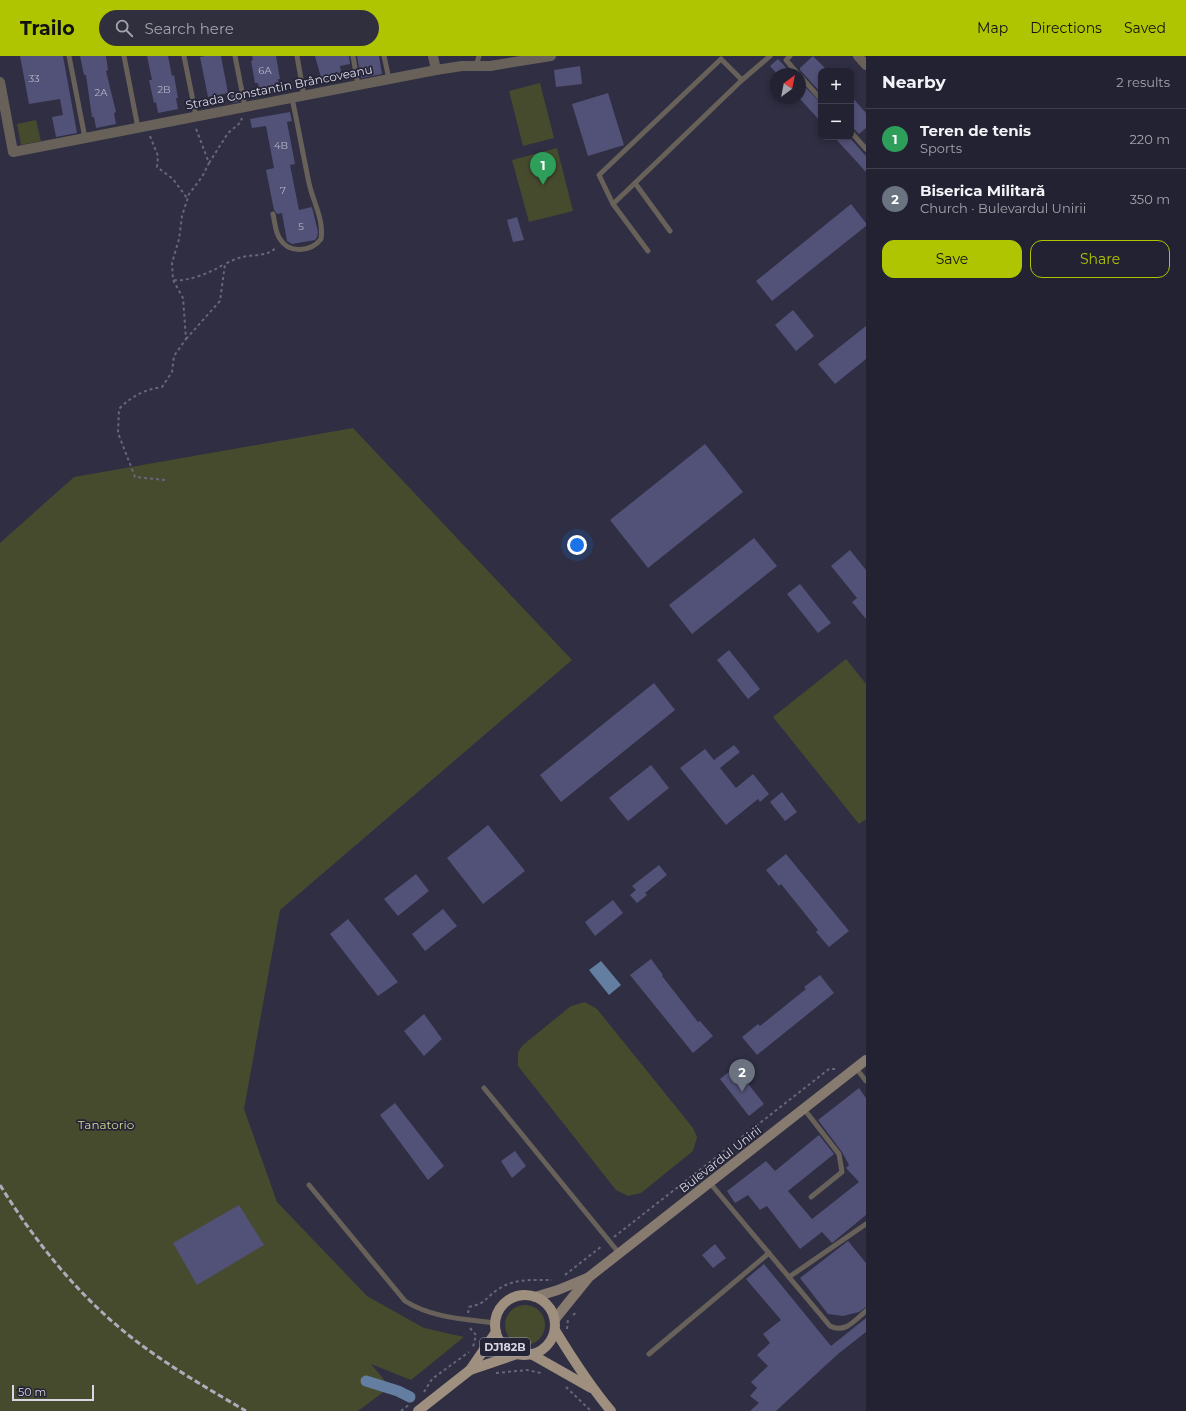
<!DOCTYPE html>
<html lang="en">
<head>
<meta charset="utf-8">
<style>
  body { margin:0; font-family:Montserrat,sans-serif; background:#2f2f3e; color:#f1f3f6 }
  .controls { position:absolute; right:12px; top:12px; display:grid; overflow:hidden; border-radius:8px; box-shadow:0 2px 6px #0003 }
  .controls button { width:36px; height:36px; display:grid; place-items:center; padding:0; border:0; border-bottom:1px solid #403f4d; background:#232232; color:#f1f3f6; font:20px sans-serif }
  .compass { position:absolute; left:770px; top:12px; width:36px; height:36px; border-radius:50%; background:#232232; box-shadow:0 2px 6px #0003; rotate:32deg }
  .scale { position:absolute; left:12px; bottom:10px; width:82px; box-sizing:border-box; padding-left:4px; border:2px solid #d7d7e4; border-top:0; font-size:11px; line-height:14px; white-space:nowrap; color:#d7d7e4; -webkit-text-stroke:3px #252437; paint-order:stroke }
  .you { position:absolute; left:577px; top:489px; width:14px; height:14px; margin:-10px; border:3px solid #fff; border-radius:50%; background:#1a73e8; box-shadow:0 0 0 6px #1a73e833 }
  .badge { display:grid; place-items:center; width:26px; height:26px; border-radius:50%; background:#b0c501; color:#fff; font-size:13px; font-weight:700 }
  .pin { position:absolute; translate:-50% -33px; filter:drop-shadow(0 1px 2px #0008) }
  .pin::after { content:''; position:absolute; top:21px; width:14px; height:12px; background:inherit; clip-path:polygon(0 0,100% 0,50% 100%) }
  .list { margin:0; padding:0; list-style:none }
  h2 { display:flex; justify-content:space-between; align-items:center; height:52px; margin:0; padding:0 16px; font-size:17px }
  h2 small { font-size:13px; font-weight:400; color:#a3a4ac }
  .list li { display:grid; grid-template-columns:26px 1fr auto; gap:12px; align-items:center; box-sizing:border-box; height:60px; padding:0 16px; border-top:1px solid #403f4d }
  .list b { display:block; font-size:15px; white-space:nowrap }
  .list p { margin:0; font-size:13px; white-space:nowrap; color:#a3a4ac }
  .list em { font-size:13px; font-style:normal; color:#a3a4ac }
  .actions { display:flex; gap:8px; padding:12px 16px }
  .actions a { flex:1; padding:9px 0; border:1px solid #b0c501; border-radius:12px; text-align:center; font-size:14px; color:#b0c501 }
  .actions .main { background:#b0c501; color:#111 }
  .icon { flex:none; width:22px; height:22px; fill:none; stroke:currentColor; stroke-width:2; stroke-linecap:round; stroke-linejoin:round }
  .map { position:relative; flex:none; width:866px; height:1355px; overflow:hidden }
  header { display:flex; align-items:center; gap:24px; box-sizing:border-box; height:56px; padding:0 20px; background:#b0c501; color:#111 }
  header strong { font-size:19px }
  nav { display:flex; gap:22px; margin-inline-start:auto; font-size:14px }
  .search { width:280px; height:36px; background:#2f2f3e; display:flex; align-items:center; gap:10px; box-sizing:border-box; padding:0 14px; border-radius:22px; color:#a3a4ac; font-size:15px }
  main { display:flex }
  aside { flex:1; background:#232232 }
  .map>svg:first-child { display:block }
  .green { fill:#474b2e }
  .water { fill:#637ea1 }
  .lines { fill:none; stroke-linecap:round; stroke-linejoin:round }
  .canal { stroke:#637ea1; stroke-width:11 }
  .building { fill:#525178 }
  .path { stroke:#686779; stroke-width:2; stroke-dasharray:3 3; stroke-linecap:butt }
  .service { stroke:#686159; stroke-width:5 }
  .minor { stroke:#686159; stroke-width:10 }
  .tertiary { stroke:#686159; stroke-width:10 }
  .secondary { stroke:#877b6f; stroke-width:10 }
  .primary { stroke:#9e8f7f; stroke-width:10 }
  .rail { stroke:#acacbb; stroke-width:3; stroke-dasharray:6 3; stroke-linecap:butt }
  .labels { text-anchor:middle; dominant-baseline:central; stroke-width:3.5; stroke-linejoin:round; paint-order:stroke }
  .number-label { font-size:10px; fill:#b6b6c9 }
  .shield { fill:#252437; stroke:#a2a1b0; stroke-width:1 }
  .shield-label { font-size:11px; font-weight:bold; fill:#d7d7e4 }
  .street-label { font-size:12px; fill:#d7d7e4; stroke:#252437 }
  .park-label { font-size:12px; fill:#cfd891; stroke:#252437 }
</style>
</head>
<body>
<header>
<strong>Trailo</strong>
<div class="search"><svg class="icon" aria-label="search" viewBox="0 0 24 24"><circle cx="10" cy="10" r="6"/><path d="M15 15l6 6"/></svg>Search here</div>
<nav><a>Map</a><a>Directions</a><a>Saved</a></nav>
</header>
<main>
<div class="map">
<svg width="866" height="1355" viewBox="0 0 866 1355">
  <rect width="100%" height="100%" fill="#2f2e42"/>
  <g class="green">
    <path d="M540 27 554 82 523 90 509 35Z"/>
    <path d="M36 64 41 85 21 89 17 68Z"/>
    <path d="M557 92 573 155 529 166 512 104Z"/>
    <path d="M353 372 572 604 280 854 244 1053 277 1146 367 1240 424 1272 464 1281 411 1324 371 1308 390 1331 358 1355H0V487L74 421Z"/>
    <path d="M846 603 866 628V763L859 768 773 661Z"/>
    <path d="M585 946 597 953 693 1072 697 1081 693 1095 641 1137 628 1140 616 1134 518 1010V996L523 989 571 950Z"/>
    <circle cx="525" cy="1269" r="20"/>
  </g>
  <path class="water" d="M601 905 621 929 609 939 589 914Z"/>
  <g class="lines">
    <path class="canal" d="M366 1325 398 1335 410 1341"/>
  </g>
  <g class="building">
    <path d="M20 0H63L77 77 56 81 52 61 63 59 60 43 29 48Z"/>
    <path d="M80 0H106L108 14 106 15 116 56 114 57 116 68 96 72 94 61H92L86 19H84Z"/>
    <path d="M147 0H168L172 20 174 19 178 42H176L178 53 158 57 156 46 154 47 149 24H152Z"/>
    <path d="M205 0H221L228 37 208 41 200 1Z"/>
    <path d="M252 0H276L280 23H278L280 34 260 38 258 27H255L251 5 253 4Z"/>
    <path d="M315 0H349L350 8 340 10 342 21 322 25Z"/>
    <path d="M357 0H379L382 18 361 22Z"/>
    <path d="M813 0 828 15H821V37L800 14V12Z"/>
    <path d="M778 3 792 18H777L770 10Z"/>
    <path d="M580 10 582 28 556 31 554 14Z"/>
    <path d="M800 26 821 47V66L800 43Z"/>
    <path d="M608 37 624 89 588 100 572 48Z"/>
    <path d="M238 38 240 45 233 47 231 39Z"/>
    <path d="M851 40 866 57V72L859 78 851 70Z"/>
    <path d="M290 56 292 65 287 66 295 108 290 109 299 154 312 151 318 176 317 181 315 184 292 188 287 185 282 157 277 158 274 154 266 114 274 112 266 70 252 72 250 63Z"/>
    <path d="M834 81H849L866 100V116Z"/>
    <path d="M851 148 866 167V170L772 245 756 225Z"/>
    <path d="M517 161 524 184 513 186 507 164Z"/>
    <path d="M793 254 814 280 796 295 775 269Z"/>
    <path d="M866 270V303L835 328 818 308Z"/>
    <path d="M705 388 743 436 648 512 610 464Z"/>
    <path d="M754 482 777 510 692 578 669 549Z"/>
    <path d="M850 494 866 514V563L852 546 857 542 831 510Z"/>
    <path d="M800 528 831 567 818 577 787 538Z"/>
    <path d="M729 594 760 633 748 643 717 604Z"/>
    <path d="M654 627 675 654 561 746 540 719Z"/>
    <path d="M734 689 740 696 720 712 736 732 753 718 769 738 760 746 758 743 726 769 680 712 705 693 714 704Z"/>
    <path d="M651 709 669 732 628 765 609 742Z"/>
    <path d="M782 736 797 756 785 765 770 746Z"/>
    <path d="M488 769 525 815 483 848 447 802Z"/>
    <path d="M786 798 849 875 829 891 816 876 818 874 781 828 779 830 766 814Z"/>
    <path d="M659 809 667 819 645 837 647 839 637 847 630 839 636 834 632 830Z"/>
    <path d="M416 818 429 835 398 860 384 843Z"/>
    <path d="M613 844 623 857 595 880 585 866Z"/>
    <path d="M443 853 457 870 425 895 412 878Z"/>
    <path d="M348 863 398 926 378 940 330 878Z"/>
    <path d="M651 903 663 919 662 920 698 966 700 965 713 980 693 997 630 919Z"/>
    <path d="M820 919 834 937 757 999 742 981 758 968 760 970 806 933 804 931Z"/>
    <path d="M424 958 442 983 424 1000 404 975Z"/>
    <path d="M735 1011 764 1048 749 1060 720 1023Z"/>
    <path d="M859 1032 866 1042V1159L832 1187 822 1176 800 1193 767 1150 760 1154 748 1139 735 1147 727 1135 766 1105 775 1115 819 1079 834 1098 788 1135 812 1163 859 1126 846 1112 849 1109 842 1096 818 1064Z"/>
    <path d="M395 1047 444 1110 428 1124 380 1059Z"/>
    <path d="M515 1095 526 1110 512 1122 501 1105Z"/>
    <path d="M239 1149 264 1189 197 1229 173 1187Z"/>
    <path d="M848 1185 866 1207V1251L859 1256 843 1260 828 1258 800 1222Z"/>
    <path d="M715 1188 726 1202 713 1212 702 1199Z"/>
    <path d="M764 1208 831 1290 866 1262V1276L838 1298 776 1355H750L759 1347 750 1340 757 1332 751 1326 768 1310 757 1299 770 1287 763 1278 781 1264 746 1223Z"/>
  </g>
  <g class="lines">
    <g class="path">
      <path d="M150 80 158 100 157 111 173 123 187 142"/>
      <path d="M209 107 228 77 240 67 242 62"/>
      <path d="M174 224C187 226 213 216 224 208"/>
      <path d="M186 283 220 245 225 208C231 205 237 202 243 201 254 198 269 201 276 191"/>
      <path d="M165 424 135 421 118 377 119 353C132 340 143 334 162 331L172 316 174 300 186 283 183 242 173 224 172 207 179 183 182 160 189 138 202 121 209 107 195 70"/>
      <path d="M614 1181 829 1013H838"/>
      <path d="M565 1219 602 1190"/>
      <path d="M468 1257 469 1251C487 1247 484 1243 497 1234 514 1222 533 1224 552 1224"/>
      <path d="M573 1259 577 1256"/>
      <path d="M470 1272 476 1279 473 1291"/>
      <path d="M567 1273 568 1263"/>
      <path d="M496 1317 527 1314 541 1317"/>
      <path d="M566 1331 591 1355"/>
      <path d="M424 1336 432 1323 469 1296"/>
      <path d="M401 1355 410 1348"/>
    </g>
    <g class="service">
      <path d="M69 0 85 82"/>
      <path d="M124 0 138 72"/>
      <path d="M184 0 196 60"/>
      <path d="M235 0 245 51"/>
      <path d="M297 0 304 40"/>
      <path d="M353 0 358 29"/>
      <path d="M384 0 389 23"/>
      <path d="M790 0 786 4 798 18"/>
      <path d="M476 10 479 0"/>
      <path d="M800 20 821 43"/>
      <path d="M851 76 866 93"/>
      <path d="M635 127 613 148 648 195"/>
      <path d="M613 148 599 119 721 3 742 24"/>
      <path d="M273 158C275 166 275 176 280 183 289 198 311 196 321 183 324 163 313 146 309 127 303 98 298 70 292 42"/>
      <path d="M670 175 635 127 742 24 770 0"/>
      <path d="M856 1012 866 1025"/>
      <path d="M484 1032 619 1197"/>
      <path d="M804 1053 839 1098 842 1116 811 1141"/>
      <path d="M710 1127 830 1270C845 1278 855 1264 866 1255"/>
      <path d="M309 1129 405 1245C432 1262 464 1263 495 1267"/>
      <path d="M789 1221 866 1168"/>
      <path d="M649 1298 769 1197"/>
    </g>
    <g class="minor">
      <path d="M433 0 436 14"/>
      <path d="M0 26 13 96 436 14 462 10H490L551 0"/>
    </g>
    <path class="tertiary" d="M858 0 866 9"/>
    <g class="secondary">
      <path d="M535 1241 558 1234 587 1222"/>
      <path d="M555 1263 589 1221 866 1004"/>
    </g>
    <g class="primary">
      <circle cx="525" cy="1269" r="30"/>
      <path d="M555 1274C572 1302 590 1330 611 1355"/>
      <path d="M531 1298 591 1332"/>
      <path d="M470 1314 517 1298"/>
      <path d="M418 1355 470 1314 496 1276"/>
    </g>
    <path class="rail" d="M0 1129C31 1179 69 1228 114 1267 154 1302 200 1328 246 1355"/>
  </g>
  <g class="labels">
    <g class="number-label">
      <text x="265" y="14">6A</text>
      <text x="34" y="22">33</text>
      <text x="164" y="33">2B</text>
      <text x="101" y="36">2A</text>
      <text x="281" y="89">4B</text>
      <text x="283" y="134">7</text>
      <text x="301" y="170">5</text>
    </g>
    <rect class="shield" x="480" y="1282" width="50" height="18" rx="3"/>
    <g class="shield-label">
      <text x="505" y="1291">DJ182B</text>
    </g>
    <g class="street-label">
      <text transform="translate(279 31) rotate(-11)">Strada Constantin Brâncoveanu</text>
      <text transform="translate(720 1103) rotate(-38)">Bulevardul Unirii</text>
    </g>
    <g class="park-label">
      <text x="106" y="1068">Tanatorio</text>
    </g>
  </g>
</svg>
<div class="controls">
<button>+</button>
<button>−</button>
</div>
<svg class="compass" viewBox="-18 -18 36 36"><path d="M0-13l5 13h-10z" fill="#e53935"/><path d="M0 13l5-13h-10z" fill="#a3a4ac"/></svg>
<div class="scale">50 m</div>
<div class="you"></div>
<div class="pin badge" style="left:543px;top:129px;background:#2e9e5b">1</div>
<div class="pin badge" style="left:742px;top:1036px;background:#6b7280">2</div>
</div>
<aside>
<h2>Nearby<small>2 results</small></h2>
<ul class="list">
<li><span class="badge" style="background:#2e9e5b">1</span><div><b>Teren de tenis</b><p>Sports</p></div><em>220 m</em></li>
<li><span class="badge" style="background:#6b7280">2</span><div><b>Biserica Militară</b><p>Church · Bulevardul Unirii</p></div><em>350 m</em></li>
</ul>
<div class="actions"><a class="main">Save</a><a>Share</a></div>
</aside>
</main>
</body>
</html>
